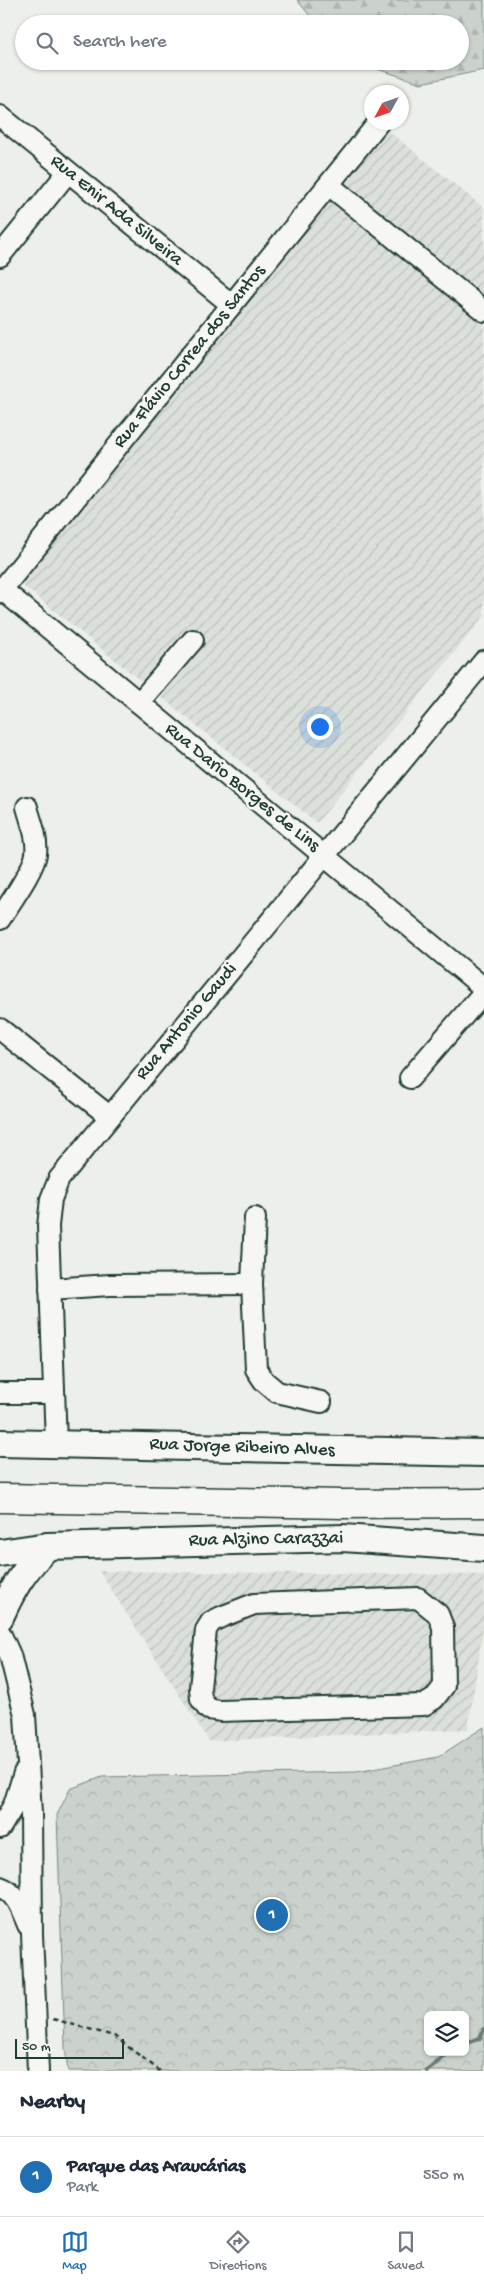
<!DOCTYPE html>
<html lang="en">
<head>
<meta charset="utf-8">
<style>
  body { margin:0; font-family:"Gochi Hand",sans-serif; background:#f6f6f7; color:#1f2937 }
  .controls { position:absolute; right:15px; bottom:15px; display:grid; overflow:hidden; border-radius:8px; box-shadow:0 1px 4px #0004 }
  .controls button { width:45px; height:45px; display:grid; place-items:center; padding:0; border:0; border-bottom:1px solid #e0e1e3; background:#fff; color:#1f2937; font:25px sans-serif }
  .compass { position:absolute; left:364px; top:85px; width:45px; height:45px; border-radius:50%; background:#fff; box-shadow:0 1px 4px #0004; rotate:230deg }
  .scale { position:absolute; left:15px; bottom:12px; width:109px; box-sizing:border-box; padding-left:5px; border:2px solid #1f3d34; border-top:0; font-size:14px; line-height:18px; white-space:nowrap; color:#1f3d34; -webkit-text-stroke:4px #f6f6f2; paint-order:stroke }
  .you { position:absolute; left:319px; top:726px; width:18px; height:18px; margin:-12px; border:4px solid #fff; border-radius:50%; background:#1a73e8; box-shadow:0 0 0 8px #1a73e833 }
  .badge { display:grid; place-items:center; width:32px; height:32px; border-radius:50%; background:#1f6fb2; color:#fff; font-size:16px; font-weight:700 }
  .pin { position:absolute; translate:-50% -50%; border:2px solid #fff; box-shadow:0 1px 5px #0006 }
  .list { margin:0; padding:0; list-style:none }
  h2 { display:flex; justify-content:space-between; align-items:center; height:65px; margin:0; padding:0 20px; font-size:21px }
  h2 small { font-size:16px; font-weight:400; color:#747a83 }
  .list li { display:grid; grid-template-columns:32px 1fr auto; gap:15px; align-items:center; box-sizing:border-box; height:80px; padding:0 20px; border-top:1px solid #e0e1e3 }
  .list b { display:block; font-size:19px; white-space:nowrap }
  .list p { margin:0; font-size:16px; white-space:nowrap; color:#747a83 }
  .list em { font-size:16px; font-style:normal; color:#747a83 }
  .icon { flex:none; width:28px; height:28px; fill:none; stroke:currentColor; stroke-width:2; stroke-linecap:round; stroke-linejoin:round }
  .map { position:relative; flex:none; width:484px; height:2071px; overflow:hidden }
  .search { position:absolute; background:#fff; box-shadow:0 1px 4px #0004; left:15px; right:15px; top:15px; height:55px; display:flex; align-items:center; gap:12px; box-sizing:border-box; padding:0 18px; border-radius:28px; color:#747a83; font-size:19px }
  .sheet { height:145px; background:#fff }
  nav { display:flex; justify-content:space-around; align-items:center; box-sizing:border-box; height:70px; border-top:1px solid #e0e1e3; background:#fff; font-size:14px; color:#747a83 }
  nav a { display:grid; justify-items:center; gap:2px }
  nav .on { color:#1f6fb2 }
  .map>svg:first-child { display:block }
  .industrial { fill:url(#industrial-furrows) }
  .forest { fill:url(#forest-firs); stroke:#758880 }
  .park { fill:url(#park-crowns); stroke:#758880; fill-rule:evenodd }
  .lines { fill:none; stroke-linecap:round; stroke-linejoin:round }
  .stream { stroke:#6c7e77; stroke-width:4.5 }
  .minor-casing { stroke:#1f3d34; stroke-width:24 }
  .major-casing { stroke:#1f3d34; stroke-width:30 }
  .highway-casing { stroke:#1f3d34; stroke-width:31 }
  .path { stroke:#1f3d34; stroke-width:2.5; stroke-dasharray:5 4; stroke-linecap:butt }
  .minor { stroke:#f6f6f2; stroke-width:20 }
  .major { stroke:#f6f6f2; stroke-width:26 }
  .highway { stroke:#f6f6f2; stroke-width:28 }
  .labels { text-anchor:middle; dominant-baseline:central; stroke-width:5; stroke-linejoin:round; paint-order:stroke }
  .street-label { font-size:19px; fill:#1f3d34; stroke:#f6f6f2 }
</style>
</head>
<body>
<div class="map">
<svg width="484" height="2071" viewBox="0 0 484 2071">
  <defs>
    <pattern id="industrial-furrows" width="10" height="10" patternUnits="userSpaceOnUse" patternTransform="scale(1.25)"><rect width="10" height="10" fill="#dce0db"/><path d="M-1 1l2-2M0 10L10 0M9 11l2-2" fill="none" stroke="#bcc1bd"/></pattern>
    <pattern id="forest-firs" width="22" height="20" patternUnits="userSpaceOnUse" patternTransform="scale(1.25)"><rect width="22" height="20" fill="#cbd2cc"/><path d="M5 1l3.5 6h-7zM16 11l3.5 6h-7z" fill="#aeb5b0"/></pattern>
    <pattern id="park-crowns" width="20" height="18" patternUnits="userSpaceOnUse" patternTransform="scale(1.25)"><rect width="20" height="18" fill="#cbd2cc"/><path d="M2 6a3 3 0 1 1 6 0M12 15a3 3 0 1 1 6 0" fill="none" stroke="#aeb5b0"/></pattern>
  </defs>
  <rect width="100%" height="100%" fill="#edefea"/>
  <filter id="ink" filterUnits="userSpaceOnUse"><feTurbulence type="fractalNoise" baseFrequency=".02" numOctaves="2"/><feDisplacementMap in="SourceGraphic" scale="10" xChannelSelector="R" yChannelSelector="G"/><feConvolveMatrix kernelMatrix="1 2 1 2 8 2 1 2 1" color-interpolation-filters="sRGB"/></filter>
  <g filter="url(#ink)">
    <g class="industrial">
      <path d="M386 129 484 208V616L317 823 21 584Z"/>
      <path d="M99 1571 484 1575V1623L468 1729 209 1741Z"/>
    </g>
    <path class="forest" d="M297 0H484V70L421 83 371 67 364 61H460V24H317Z"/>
    <path class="park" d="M484 1727V2071H68L65 2047 57 1815 70 1789 102 1777 357 1772 438 1757ZM428 2015H465V2052H428Z"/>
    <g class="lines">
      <g class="stream">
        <path d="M465 2044 480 2038 484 2029"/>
        <path d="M427 2071 449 2052"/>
      </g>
      <g class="minor-casing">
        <g id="minor">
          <path d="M0 116 232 305"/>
          <path d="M329 185 484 311"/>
          <path d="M0 256 68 172"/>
          <path d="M0 588 484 988"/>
          <path d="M0 592 379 122"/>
          <path d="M139 703 193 640"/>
          <path d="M0 919C9 904 34 870 36 854 38 838 31 822 27 807"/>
          <path d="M0 1029 109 1116"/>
          <path d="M410 1078 484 992"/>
          <path d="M255 1218 252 1284 256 1369 264 1381 277 1392 321 1402"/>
          <path d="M50 1289 110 1285 252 1284"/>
          <path d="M0 1393H54"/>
          <path d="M56 1443 48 1226 51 1199 59 1179 484 661"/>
          <path d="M418 1598 438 1614 443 1627 444 1686 434 1699 424 1705 220 1711 208 1709 201 1699 200 1688 206 1630 211 1622 221 1617 254 1604Z"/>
          <path d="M0 1633 10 1655 25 1715 31 1813 32 1934 38 2071"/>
          <path d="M0 1828 14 1805 24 1773"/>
          <path d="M0 1887C16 1892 22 1911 28 1925"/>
        </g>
      </g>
      <g class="major-casing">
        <g id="major">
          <path d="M0 1443 484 1453"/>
          <path d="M0 1553 48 1546 343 1538 484 1548"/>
          <path d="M0 1617C14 1586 24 1570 48 1546"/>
        </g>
      </g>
      <g class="highway-casing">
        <path id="highway" d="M0 1498 343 1504 484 1503"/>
      </g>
      <path class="path" d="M53 2019 114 2036 160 2071"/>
      <use href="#minor" class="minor"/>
      <use href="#major" class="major"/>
      <use href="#highway" class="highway"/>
    </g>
  </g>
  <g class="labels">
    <g class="street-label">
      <text transform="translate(116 211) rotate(39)">Rua Enir Ada Silveira</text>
      <text transform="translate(190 357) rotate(-51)">Rua Flávio Correa dos Santos</text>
      <text transform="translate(242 788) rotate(39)">Rua Dario Borges de Lins</text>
      <text transform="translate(187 1022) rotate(-50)">Rua Antonio Gaudi</text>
      <text transform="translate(242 1448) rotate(2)">Rua Jorge Ribeiro Alves</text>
      <text transform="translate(266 1540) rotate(-1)">Rua Alzino Carazzai</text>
    </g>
  </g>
</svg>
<div class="controls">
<button><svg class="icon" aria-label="layers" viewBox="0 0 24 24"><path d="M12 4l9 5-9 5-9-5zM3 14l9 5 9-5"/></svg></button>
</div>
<svg class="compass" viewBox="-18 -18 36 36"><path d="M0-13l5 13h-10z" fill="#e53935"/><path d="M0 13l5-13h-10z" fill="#747a83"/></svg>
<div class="scale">50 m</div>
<div class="you"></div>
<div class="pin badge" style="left:272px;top:1915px">1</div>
<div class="search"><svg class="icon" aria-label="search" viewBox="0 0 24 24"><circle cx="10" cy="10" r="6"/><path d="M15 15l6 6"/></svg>Search here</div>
</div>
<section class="sheet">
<h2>Nearby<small></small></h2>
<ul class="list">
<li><span class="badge">1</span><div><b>Parque das Araucárias</b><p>Park</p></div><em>550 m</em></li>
</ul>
</section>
<nav>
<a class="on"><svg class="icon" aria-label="map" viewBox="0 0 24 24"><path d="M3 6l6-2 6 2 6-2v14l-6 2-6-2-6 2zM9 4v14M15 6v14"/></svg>Map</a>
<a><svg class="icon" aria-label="directions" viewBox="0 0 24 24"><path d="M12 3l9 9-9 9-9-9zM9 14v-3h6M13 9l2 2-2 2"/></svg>Directions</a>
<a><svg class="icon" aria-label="saved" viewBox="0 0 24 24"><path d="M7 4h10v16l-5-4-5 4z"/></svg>Saved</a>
</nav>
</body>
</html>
